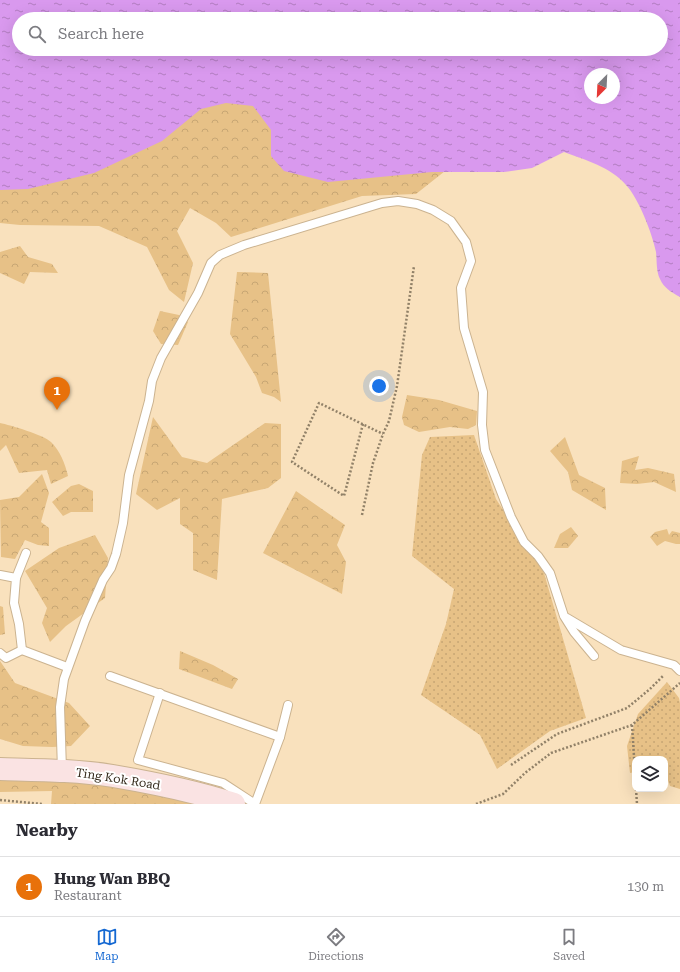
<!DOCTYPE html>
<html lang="en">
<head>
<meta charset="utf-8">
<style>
  body { margin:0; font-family:"Roboto Serif",serif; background:#f2f2f3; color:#2b2b33 }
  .controls { position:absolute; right:12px; bottom:12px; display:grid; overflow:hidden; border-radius:8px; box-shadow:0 4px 16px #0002 }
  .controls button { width:36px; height:36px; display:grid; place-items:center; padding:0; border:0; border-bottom:1px solid #e1e1e2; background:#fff; color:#2b2b33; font:20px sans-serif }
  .compass { position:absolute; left:584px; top:68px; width:36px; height:36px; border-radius:50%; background:#fff; box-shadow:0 4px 16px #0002; rotate:204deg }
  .you { position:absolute; left:379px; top:386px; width:14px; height:14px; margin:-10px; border:3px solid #fff; border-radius:50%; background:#1a73e8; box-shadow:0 0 0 6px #1a73e833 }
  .badge { display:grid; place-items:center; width:26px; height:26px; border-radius:50%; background:#1468d2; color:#fff; font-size:13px; font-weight:700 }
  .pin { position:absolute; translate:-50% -33px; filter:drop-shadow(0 1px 2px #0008) }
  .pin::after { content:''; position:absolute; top:21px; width:14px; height:12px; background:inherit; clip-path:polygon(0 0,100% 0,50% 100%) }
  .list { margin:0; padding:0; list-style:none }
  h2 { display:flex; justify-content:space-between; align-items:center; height:52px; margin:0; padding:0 16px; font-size:17px }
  h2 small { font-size:13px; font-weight:400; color:#7c7c81 }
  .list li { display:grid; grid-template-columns:26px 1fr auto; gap:12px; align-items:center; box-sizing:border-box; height:60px; padding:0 16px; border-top:1px solid #e1e1e2 }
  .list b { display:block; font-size:15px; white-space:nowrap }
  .list p { margin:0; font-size:13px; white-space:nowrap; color:#7c7c81 }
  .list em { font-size:13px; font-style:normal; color:#7c7c81 }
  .icon { flex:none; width:22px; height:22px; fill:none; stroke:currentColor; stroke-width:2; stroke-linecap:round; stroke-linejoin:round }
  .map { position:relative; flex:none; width:680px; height:804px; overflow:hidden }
  .search { position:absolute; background:#fff; box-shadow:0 4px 16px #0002; left:12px; right:12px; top:12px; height:44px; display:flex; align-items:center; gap:10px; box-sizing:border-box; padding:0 14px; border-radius:22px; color:#7c7c81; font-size:15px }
  .sheet { height:112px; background:#fff }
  nav { display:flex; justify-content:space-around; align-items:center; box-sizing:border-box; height:56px; border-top:1px solid #e1e1e2; background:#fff; font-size:11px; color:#7c7c81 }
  nav a { display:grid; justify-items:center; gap:2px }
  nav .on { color:#1468d2 }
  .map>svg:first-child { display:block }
  .grass { fill:url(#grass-dots) }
  .forest { fill:url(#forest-crowns) }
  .water { fill:url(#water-ripples); fill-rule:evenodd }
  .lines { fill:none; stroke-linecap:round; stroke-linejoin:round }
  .service-casing { stroke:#cbb390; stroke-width:10 }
  .secondary-casing { stroke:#cbb390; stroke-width:24 }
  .path { stroke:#918168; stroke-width:2.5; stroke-dasharray:2 2; stroke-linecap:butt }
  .service { stroke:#fff; stroke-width:8 }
  .secondary { stroke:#fae3e3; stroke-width:22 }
  .labels { text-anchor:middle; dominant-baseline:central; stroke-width:4; stroke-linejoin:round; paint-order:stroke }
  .street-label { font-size:12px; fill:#342a1c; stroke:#fff }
</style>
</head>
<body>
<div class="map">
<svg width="680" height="804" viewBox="0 0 680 804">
  <defs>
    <pattern id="grass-dots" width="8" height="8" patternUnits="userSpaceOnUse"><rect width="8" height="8" fill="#e7c187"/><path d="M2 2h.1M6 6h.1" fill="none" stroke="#c7a674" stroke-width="1.8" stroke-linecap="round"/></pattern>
    <pattern id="forest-crowns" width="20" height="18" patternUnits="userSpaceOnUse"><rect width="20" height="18" fill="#e7c187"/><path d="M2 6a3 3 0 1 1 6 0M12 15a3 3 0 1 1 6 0" fill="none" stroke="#c7a674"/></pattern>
    <pattern id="water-ripples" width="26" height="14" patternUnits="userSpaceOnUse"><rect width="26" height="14" fill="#d999ee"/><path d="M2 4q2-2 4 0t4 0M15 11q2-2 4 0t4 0" fill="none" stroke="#b17dc0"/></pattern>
  </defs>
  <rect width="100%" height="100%" fill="#f9e1bd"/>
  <g class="grass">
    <path d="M474 435 496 499 544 573 586 718 550 731 497 769 480 735 421 695 446 624 454 589 412 556 422 455 430 437Z"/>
    <path d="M667 682 679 698 680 703V789L670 786 665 772V759H635V772L630 773 627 746 638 714Z"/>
  </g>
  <g class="forest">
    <path d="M197 86 483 141 416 194 362 196 231 237 216 223 190 208 177 231 193 263 184 302 169 290 147 247 99 226 20 225 0 223V125Z"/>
    <path d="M20 246 28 257 52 264 58 273 30 272 24 284 0 273V252Z"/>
    <path d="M237 272 268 273 281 402 274 397 262 393 256 377 230 334Z"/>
    <path d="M160 311 179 315 188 322 178 345 161 344 153 331Z"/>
    <path d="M407 395 439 400 477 411 476 425 468 429 450 427 419 432 404 425 402 417Z"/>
    <path d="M153 417 182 457 207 463 265 423 281 424V478L268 488 222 499 217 580 193 570V533L180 524V498L157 510 136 494Z"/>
    <path d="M0 423C10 425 44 435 51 442 60 451 65 463 68 476L51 484 47 470 19 473 6 445 0 451Z"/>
    <path d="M565 437 579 475 605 488 606 510 572 490 568 472 550 451Z"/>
    <path d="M639 456 635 470 648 468 674 474 676 492 654 482 637 484 620 483 622 461Z"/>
    <path d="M42 474 49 493 41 522 49 528V546L38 545 25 540 15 559 1 557 0 500 19 497Z"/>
    <path d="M79 484 93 491V512H71L63 516 52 502 71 486Z"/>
    <path d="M296 491 345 525 337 545 346 562 342 594 263 553Z"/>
    <path d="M571 527 578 536 568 548H554L560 534Z"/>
    <path d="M667 529 669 535 672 531 680 533V544H676L665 541 657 546 650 537 655 532Z"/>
    <path d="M95 535 108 558 105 598 66 626 50 642 42 623 47 608 25 571 59 548Z"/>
    <path d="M0 606 3 607 5 634 0 635Z"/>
    <path d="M180 651 213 665 238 679 232 689 179 669Z"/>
    <path d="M0 661 15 683 69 703 90 726 71 746 52 747 23 746 0 739Z"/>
    <path d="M68 778 203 804H51L52 791 0 792V779Z"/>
  </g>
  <path class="water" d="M0 0H680V297C671 292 664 288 660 279 656 271 657 260 656 252 652 233 639 199 626 185 611 167 585 160 564 152L532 168 504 172H432L328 182 284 171 271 156V130L253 106 226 103 201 109 162 141 94 173 28 189 0 190ZM19 19H661V49H19ZM590 74H614V98H590Z"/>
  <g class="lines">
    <g class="service-casing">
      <g id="service">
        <path d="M0 575 16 578 14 603 19 624 22 650"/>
        <path d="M16 578 26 553"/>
        <path d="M567 618 621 650 674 665 680 671"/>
        <path d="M0 653 6 658 22 650 67 667"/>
        <path d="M110 676 280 737"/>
        <path d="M160 693 138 760 223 783 255 804"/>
        <path d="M62 770 60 707 64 679 85 621 103 580 111 568 116 554 123 523 129 475 149 401 152 381 161 358 198 293 211 263 220 255 244 245 382 203 398 201 417 204 433 210 451 221 466 242 471 261 461 288 464 328 483 392 482 425 485 450 511 517 524 542 538 556 550 573 564 616 574 632 594 656"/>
        <path d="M255 804 280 737 288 705"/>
      </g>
    </g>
    <g class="secondary-casing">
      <path id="secondary" d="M0 769C37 770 76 770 113 776 154 783 195 791 234 804"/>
    </g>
    <g class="path">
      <path d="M363 424 344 496 292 462 319 403 383 434"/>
      <path d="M362 515 373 463 383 434 389 421 397 386 414 266"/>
      <path d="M632 725 635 772"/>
      <path d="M511 765 557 734 627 708 650 689 664 675"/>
      <path d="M636 789 637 804"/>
      <path d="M0 800 42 804"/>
      <path d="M476 804 503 794 525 773 551 753 632 725 680 683"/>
    </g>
    <use href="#service" class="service"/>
    <use href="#secondary" class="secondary"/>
  </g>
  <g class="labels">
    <g class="street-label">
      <text transform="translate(118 779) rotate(9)">Ting Kok Road</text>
    </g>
  </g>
</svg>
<div class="controls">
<button><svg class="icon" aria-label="layers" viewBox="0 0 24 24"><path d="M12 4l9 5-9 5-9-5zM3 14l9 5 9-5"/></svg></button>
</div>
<svg class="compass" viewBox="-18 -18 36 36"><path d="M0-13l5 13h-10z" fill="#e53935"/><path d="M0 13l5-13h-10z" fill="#7c7c81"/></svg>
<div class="you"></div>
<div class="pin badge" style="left:57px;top:410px;background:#e8710a">1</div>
<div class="search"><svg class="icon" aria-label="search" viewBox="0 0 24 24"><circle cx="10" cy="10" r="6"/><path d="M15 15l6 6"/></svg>Search here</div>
</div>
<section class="sheet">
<h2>Nearby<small></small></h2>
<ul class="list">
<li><span class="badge" style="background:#e8710a">1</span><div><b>Hung Wan BBQ</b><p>Restaurant</p></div><em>130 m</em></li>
</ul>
</section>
<nav>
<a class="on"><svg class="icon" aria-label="map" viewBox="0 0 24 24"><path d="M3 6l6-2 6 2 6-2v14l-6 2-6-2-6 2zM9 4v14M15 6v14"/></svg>Map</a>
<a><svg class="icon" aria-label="directions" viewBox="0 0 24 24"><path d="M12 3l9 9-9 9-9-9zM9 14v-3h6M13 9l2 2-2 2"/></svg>Directions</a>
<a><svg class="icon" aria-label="saved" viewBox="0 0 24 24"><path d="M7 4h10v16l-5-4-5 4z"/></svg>Saved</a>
</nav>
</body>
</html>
